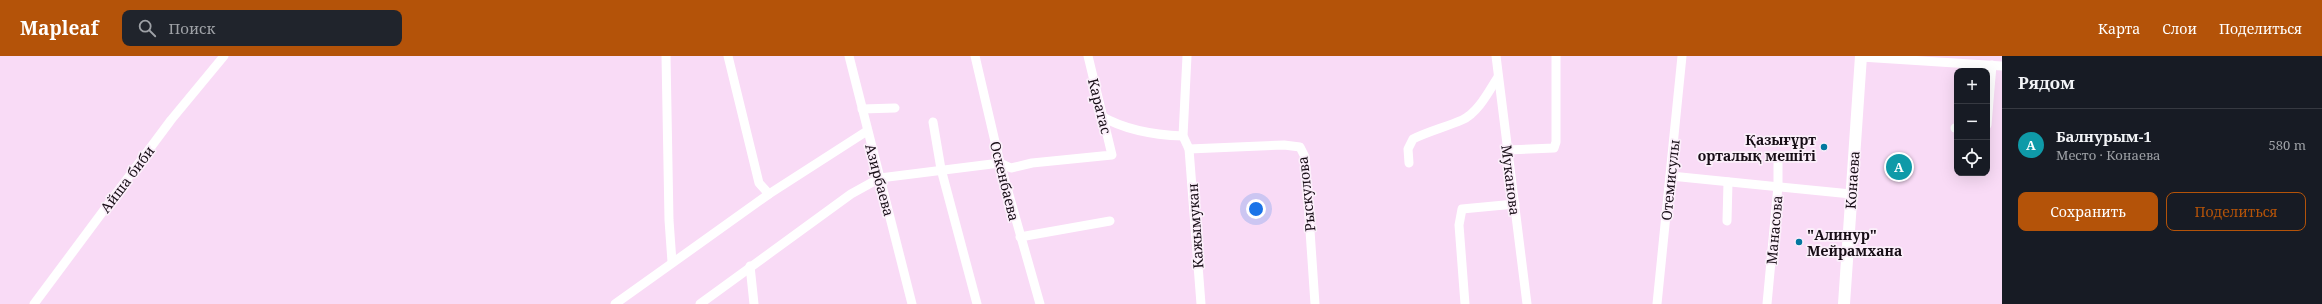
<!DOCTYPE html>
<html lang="ru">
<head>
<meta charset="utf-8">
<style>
  body { margin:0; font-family:"Noto Serif",serif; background:#20242c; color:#f1f3f6 }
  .controls { position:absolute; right:12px; top:12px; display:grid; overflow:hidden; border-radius:8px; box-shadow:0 4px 16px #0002 }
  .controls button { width:36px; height:36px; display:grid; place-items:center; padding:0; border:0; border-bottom:1px solid #363941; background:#171b24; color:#f1f3f6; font:20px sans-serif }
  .you { position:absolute; left:1256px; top:153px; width:14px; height:14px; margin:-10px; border:3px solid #fff; border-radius:50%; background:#1a73e8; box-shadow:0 0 0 6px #1a73e833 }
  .badge { display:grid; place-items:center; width:26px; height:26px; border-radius:50%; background:#b45309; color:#fff; font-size:13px; font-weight:700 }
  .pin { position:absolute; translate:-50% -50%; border:2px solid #fff; box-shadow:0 1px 4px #0006 }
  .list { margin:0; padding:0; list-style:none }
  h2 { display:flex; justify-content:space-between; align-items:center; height:52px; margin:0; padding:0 16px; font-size:17px }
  h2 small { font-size:13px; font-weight:400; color:#9ea1a6 }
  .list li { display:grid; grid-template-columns:26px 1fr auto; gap:12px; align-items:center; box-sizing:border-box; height:72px; padding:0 16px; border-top:1px solid #363941 }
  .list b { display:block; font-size:15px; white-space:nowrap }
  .list p { margin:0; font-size:13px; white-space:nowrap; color:#9ea1a6 }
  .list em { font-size:13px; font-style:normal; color:#9ea1a6 }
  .actions { display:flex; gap:8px; padding:12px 16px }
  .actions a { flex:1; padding:9px 0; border:1px solid #b45309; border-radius:8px; text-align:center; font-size:14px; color:#b45309 }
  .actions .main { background:#b45309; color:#fff }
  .icon { flex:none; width:22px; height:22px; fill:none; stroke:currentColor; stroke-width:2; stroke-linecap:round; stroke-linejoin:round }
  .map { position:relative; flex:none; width:2002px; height:248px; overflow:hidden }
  header { display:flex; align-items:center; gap:24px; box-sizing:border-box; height:56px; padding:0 20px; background:#b45309; color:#fff }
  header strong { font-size:19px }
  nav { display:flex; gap:22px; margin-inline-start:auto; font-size:14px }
  .search { width:280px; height:36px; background:#20242c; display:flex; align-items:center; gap:10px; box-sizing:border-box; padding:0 14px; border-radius:8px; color:#9ea1a6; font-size:15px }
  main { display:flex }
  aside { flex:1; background:#171b24 }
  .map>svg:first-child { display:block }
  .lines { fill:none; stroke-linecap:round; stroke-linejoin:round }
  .minor { stroke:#fff; stroke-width:9 }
  .secondary { stroke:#fff; stroke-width:12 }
  .poi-dot { fill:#0277a0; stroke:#fbeffa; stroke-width:1.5 }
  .labels { text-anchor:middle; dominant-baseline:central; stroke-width:3.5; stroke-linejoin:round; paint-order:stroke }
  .street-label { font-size:14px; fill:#170d16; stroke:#fbeffa }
  .poi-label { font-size:14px; font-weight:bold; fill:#170d16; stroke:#fbeffa; text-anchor:end }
</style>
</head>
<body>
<header>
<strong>Mapleaf</strong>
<div class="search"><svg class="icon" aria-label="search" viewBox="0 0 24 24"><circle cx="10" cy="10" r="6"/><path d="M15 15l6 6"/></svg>Поиск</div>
<nav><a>Карта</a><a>Слои</a><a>Поделиться</a></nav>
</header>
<main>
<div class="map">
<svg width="2002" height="248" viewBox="0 0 2002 248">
  <rect width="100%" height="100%" fill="#f9dbf6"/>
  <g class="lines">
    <g class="minor">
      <path d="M666 0 669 164 672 206"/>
      <path d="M728 0 759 127 769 138"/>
      <path d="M849 0 912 248"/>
      <path d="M975 0 1000 107 1040 248"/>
      <path d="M1187 0 1183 80 1189 93 1201 248"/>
      <path d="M1496 0 1527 248"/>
      <path d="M1861 1 2002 10"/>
      <path d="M862 53 895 52"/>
      <path d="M1101 60C1125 74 1155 79 1183 80"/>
      <path d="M933 66 941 113 977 248"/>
      <path d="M1987 69 1992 9"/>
      <path d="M1955 72H1957"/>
      <path d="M1189 93 1284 89 1300 91 1305 101 1315 248"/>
      <path d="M1507 94 1554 92 1556 86V0"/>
      <path d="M1409 107 1408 93 1413 83C1429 75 1446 71 1462 64 1478 57 1489 35 1498 21"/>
      <path d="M1671 120 1851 138"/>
      <path d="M1727 165 1728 126"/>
      <path d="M1020 181 1110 165"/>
      <path d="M750 210 754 248"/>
      <path d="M34 248 171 64 224 0"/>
      <path d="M615 248 769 138 867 75"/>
      <path d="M700 248 851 138 880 122 1000 107 1011 112 1032 107 1112 99 1088 0"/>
      <path d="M1465 248 1459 169 1462 153 1515 148"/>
      <path d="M1657 248 1682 0"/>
      <path d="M1767 248 1778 130V100"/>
    </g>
    <path class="secondary" d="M1844 248 1861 0"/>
  </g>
  <g class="poi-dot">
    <circle cx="1824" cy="91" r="4"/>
    <circle cx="1799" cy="186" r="4"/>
  </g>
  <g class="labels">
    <g class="street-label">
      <text transform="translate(1100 50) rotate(76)">Каратас</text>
      <text transform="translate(127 123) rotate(-53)">Айша биби</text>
      <text transform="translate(880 124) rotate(75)">Азирбаева</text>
      <text transform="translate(1511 124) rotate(83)">Муканова</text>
      <text transform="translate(1670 124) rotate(-84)">Отемисулы</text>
      <text transform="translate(1852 124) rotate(-86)">Конаева</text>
      <text transform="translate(1005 125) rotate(76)">Оскенбаева</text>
      <text transform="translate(1306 138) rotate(-96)">Рыскулова</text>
      <text transform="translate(1195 170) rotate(-94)">Кажымукан</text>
      <text transform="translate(1774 174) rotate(-85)">Манасова</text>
    </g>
    <g class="poi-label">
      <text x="1816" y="83">Қазығұрт<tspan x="1816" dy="16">орталық мешіті</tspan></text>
      <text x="1807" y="178" text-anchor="start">"Алинур"<tspan x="1807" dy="16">Мейрамхана</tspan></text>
    </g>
  </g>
</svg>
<div class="controls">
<button>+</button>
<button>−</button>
<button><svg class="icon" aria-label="locate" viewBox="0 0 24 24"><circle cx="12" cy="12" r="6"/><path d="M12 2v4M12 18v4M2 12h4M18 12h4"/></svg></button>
</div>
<div class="you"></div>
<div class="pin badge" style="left:1899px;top:111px;background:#0f9aa8">A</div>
</div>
<aside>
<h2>Рядом<small></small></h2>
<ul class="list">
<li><span class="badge" style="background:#0f9aa8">A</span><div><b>Балнурым-1</b><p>Место · Конаева</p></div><em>580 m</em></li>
</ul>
<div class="actions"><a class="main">Сохранить</a><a>Поделиться</a></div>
</aside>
</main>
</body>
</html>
